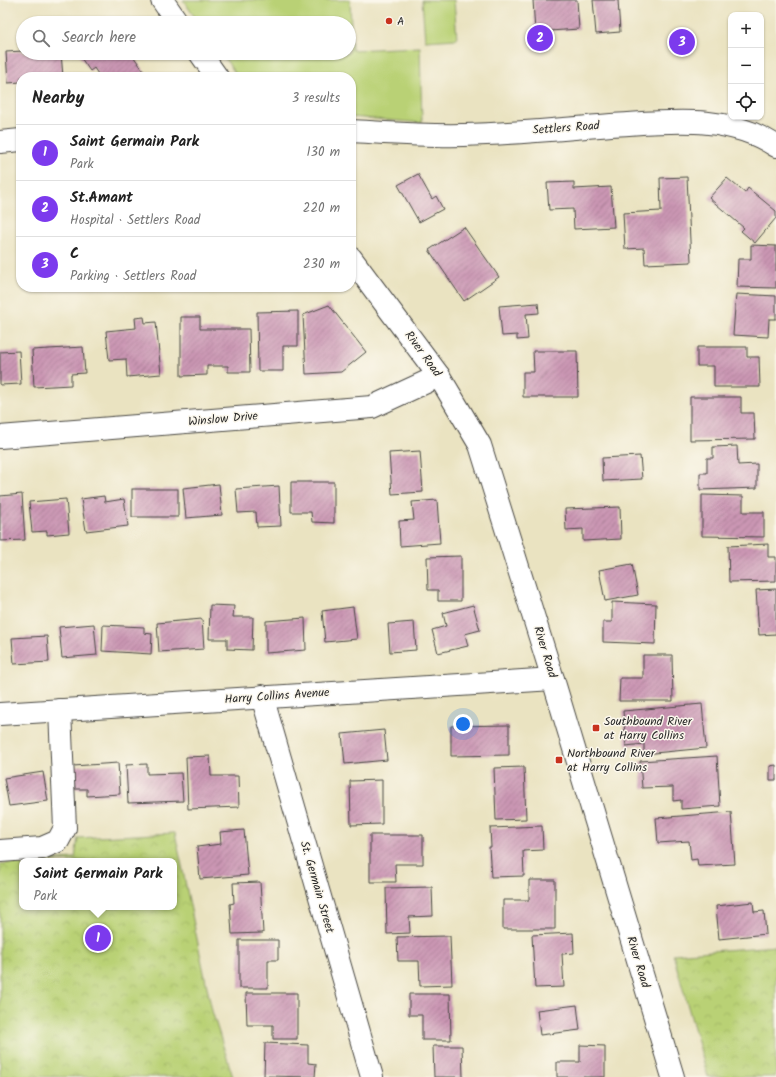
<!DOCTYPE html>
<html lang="en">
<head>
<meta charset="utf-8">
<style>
  body { margin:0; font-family:Kalam,sans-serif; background:#f6f6f6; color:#222 }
  .controls { position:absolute; right:12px; top:12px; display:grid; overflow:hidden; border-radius:8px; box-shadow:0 1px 3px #0004 }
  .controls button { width:36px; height:36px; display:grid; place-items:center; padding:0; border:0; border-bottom:1px solid #e0e0e0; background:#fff; color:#222; font:20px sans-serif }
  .you { position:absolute; left:463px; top:724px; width:14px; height:14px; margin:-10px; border:3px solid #fff; border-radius:50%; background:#1a73e8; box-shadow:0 0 0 6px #1a73e833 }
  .badge { display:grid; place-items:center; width:26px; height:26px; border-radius:50%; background:#7c3aed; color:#fff; font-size:13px; font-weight:700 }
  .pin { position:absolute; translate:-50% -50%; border:2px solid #fff; box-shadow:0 1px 4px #0006 }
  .popup { position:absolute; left:19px; top:858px; width:158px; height:52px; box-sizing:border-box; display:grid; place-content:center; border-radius:8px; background:#fff; filter:drop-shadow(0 1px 3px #0005); font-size:13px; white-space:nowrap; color:#767676 }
  .popup b { font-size:15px; color:#222 }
  .popup::after { content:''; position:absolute; left:50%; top:100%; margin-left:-8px; border:8px solid transparent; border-top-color:#fff }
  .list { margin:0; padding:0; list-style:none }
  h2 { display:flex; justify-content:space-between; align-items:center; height:52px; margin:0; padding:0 16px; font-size:17px }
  h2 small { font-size:13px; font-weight:400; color:#767676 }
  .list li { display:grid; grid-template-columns:26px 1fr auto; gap:12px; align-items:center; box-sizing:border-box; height:56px; padding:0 16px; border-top:1px solid #e0e0e0 }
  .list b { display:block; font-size:15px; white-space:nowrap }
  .list p { margin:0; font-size:13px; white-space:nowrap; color:#767676 }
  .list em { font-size:13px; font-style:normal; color:#767676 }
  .icon { flex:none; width:22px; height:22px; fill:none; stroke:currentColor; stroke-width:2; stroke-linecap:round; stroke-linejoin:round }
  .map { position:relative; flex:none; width:776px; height:1077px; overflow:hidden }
  .search { position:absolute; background:#fff; box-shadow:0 1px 3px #0004; left:16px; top:16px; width:340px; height:44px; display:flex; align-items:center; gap:10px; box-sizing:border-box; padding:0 14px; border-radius:22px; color:#767676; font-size:15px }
  .panel { position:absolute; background:#fff; box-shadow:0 1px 3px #0004; left:16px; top:72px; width:340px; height:220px; border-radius:16px }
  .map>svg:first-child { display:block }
  .grass { fill:#b9d175; stroke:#727e50 }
  .park { fill:url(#park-crowns); stroke:#727e50 }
  .building { fill:url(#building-hatch) }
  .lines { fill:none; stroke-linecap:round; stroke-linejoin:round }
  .minor-casing { stroke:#484742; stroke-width:24 }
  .minor { stroke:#fff; stroke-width:22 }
  .poi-dot { fill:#c8321e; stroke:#fbf7ec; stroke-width:1.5 }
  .labels { text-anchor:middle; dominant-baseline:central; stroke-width:3; stroke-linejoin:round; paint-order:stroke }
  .poi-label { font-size:12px; fill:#2b2b2b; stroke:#fbf7ec; text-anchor:start }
  .street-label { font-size:12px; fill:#2b2b2b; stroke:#fbf7ec }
</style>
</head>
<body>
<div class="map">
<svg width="776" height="1077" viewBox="0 0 776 1077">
  <defs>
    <pattern id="park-crowns" width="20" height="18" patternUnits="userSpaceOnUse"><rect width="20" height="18" fill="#b9d175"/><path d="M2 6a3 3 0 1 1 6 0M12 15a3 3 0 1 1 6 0" fill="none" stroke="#9fb465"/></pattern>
    <pattern id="building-hatch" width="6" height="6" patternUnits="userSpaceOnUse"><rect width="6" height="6" fill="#cb96b4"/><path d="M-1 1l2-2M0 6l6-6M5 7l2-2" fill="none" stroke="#a57b93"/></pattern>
  </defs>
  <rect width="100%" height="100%" fill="#fbf7ec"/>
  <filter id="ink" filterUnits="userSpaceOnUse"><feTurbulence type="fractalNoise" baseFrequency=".025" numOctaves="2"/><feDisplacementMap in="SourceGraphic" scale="8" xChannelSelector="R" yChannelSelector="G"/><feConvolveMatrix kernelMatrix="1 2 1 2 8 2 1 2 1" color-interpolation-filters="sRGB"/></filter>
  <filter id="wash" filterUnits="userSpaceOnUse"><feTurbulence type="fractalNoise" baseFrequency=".012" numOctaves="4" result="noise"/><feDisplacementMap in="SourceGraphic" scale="16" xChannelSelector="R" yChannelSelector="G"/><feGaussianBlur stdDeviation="0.9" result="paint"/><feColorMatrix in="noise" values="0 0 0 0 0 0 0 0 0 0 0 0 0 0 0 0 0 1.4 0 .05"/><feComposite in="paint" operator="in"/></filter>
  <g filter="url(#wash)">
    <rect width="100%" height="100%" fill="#eae3c1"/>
    <g class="grass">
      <path d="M183 0H350L352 50 420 47 422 123 351 117V77H238L221 53H349V23H199Z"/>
      <path d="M422 0H454L457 39 425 41Z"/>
    </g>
    <g class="park">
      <path d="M175 833 212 1011 233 1077H0V864L22 862V907H174V861H38L75 858 78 838Z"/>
      <path d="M776 946V1077H708L673 954Z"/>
    </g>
    <g id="blocks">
      <g class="building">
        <path d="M533 0H577L579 29 535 32Z"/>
        <path d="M593 0H618L620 32 596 34Z"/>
        <path d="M23 51V53H61L63 77H21V82L8 83 6 52Z"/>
        <path d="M82 53H131L148 77H114L113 76 111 77H100L94 68 90 71 79 55Z"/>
        <path d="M418 174 432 199 436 196 443 209 419 222 398 185Z"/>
        <path d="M687 177 691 262 645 264 644 248 625 249 623 213 661 211 660 178Z"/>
        <path d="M727 178 745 193 748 188 776 211V218L755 243 741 231 744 228 709 198Z"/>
        <path d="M574 182V189L611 187 614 227 574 229 573 209 549 210 547 183Z"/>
        <path d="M464 227 499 277 464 301 429 250Z"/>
        <path d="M751 245 776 246V288L737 287 738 259H751Z"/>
        <path d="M736 294 776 296V319H769L768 337 733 335Z"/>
        <path d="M538 303 539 313 526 314 528 339 517 340V335L502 336 499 306Z"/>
        <path d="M329 305 366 352 341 372 306 374 303 315Z"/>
        <path d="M298 311V346H283V371H258L257 312Z"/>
        <path d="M144 317 145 323 156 322 161 374 127 377 126 359 109 360 106 331 136 328 135 318Z"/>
        <path d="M181 317H200V329H249L250 372H228V366H207V375L181 376Z"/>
        <path d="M83 347 85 373 71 374V385L34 387 32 350Z"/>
        <path d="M697 347H747V357H759L760 387H714V366H697Z"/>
        <path d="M19 351 21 384 0 385V352Z"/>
        <path d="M533 351H577L578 397H523V372H534Z"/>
        <path d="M690 397H741V413H754L755 439 690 440Z"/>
        <path d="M737 446 738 465 757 464V488L700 490V473H707V458H713V447Z"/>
        <path d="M420 451 423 492 392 494 389 453Z"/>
        <path d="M640 456 642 479 603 481 602 458Z"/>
        <path d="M291 482H334V523L312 522 311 512H291Z"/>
        <path d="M219 484 222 515 186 518 183 488Z"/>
        <path d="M279 486 281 526 257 527 256 512 238 513 236 489Z"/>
        <rect x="132" y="489" width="46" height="28"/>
        <path d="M22 494 25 540 0 541V496Z"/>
        <path d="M702 495 743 496V512H764V537L702 536Z"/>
        <path d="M104 496 105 502 124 499 128 526 86 531 81 499Z"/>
        <path d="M66 499 69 533 47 535V531L32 532 29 502Z"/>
        <path d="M437 500 440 543 400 546 399 521 414 520 412 502Z"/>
        <path d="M620 507 621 539 583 541V529L566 530 565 509Z"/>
        <path d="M768 544V557H776V581L729 582 728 546Z"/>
        <path d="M461 556V601H438V590H428L427 557Z"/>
        <path d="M632 564 638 595 605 601 599 570Z"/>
        <path d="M776 589V634L759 635 756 590Z"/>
        <path d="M612 602 656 604 655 644 603 642V622H612Z"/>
        <path d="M210 605 234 606 233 617H253L252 650 227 649V639H209Z"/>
        <path d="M473 605 480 630 465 634 468 646 438 653 432 630 446 626 443 613Z"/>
        <path d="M353 607 357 639 325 642 322 611Z"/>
        <path d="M305 618 306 650 266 653V621Z"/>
        <path d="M202 619 204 649 159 652 157 623Z"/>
        <path d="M414 622 416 650 390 652 388 624Z"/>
        <path d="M94 624 97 655 62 658 59 627Z"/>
        <path d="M103 625 144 627V633L152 634 151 654 102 651Z"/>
        <path d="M47 636 49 662 14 664 12 638Z"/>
        <path d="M643 655H672L673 701H619L620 678H643Z"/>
        <path d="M702 704 706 748 644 754V744L626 746 623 711Z"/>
        <path d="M509 725V755L451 756V726Z"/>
        <path d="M384 730 387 760 345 764 342 734Z"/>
        <path d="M210 756 211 776H238L239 807 188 809 186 757Z"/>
        <path d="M717 756 720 806 681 809V800L673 801V787L642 788 640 761Z"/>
        <path d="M118 763 120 794 87 796V789H75L73 766Z"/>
        <path d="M147 764V774L181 773 183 801 128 803 126 765Z"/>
        <path d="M776 765V780H770V766Z"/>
        <path d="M524 767 526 819 496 820 494 768Z"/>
        <path d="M43 772 48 801 9 806 4 778Z"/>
        <path d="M382 780V824L351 825 350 781Z"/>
        <path d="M731 812 735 864 698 866 697 859 691 860 689 841 658 843 656 818Z"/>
        <path d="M542 826 543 850 523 851 524 876 491 877 489 847H491L490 828Z"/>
        <path d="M244 830 248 875 200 879 197 847 221 844 220 832Z"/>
        <path d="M370 835H423V864H395L396 882H370Z"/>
        <path d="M529 880H555V929H503V900H529Z"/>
        <path d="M260 882 263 933 232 934 230 904 234 903 233 883Z"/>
        <path d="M432 887 433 916 409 917 410 933 387 934 386 888Z"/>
        <path d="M753 902 754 912 764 911 766 934 719 939 716 906Z"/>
        <path d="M573 933 574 953 562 954 564 987 535 988 532 935Z"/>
        <path d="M450 936 452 985 420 986 419 961H398L397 937Z"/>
        <path d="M239 940H278V960H268V988H239Z"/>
        <path d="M246 993H297V1039H273V1025H247Z"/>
        <path d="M409 994H450L451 1040H422V1015H409Z"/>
        <path d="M577 1005 580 1030 540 1035 537 1010Z"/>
        <path d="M265 1043 308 1045V1063L316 1064 315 1077 264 1076Z"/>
        <path d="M580 1045 605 1046V1077H557V1062H580Z"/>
        <path d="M433 1046H462L463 1077H434Z"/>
      </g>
    </g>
  </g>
  <g filter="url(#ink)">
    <use href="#blocks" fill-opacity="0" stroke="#484742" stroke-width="1"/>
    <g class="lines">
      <g class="minor-casing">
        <g id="minor">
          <path d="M162 0 178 23"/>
          <path d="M200 53 217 77"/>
          <path d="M351 131C388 133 426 136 463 135 512 134 562 129 611 125 667 122 727 113 776 146"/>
          <path d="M0 142 21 140"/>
          <path d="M351 258 439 376 480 445 553 679 673 1077"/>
          <path d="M0 437 372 407 439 376"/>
          <path d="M262 696 372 1077"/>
          <path d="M0 714 553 679"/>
          <path d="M0 851 42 848 58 841 65 828 60 710"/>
        </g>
      </g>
      <use href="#minor" class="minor"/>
    </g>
  </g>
  <g class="poi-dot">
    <circle cx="389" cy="21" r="4"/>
    <rect x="592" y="724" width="8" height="8" rx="2"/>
    <rect x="555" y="756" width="8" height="8" rx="2"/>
  </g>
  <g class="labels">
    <g class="poi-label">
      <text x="397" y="21">A</text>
      <text x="604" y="721">Southbound River<tspan x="604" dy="14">at Harry Collins</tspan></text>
      <text x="567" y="753">Northbound River<tspan x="567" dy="14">at Harry Collins</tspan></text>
    </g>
    <g class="street-label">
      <text transform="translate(566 128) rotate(-4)">Settlers Road</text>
      <text transform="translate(423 354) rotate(54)">River Road</text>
      <text transform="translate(223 419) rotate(-5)">Winslow Drive</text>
      <text transform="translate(545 652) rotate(73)">River Road</text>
      <text transform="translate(277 696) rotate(-4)">Harry Collins Avenue</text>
      <text transform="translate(317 887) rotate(74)">St. Germain Street</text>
      <text transform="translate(638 962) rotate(73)">River Road</text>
    </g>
  </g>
</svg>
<div class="controls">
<button>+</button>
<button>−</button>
<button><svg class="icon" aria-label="locate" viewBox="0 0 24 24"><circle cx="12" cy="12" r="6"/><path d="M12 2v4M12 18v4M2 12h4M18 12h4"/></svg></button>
</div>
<div class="you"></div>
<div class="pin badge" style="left:98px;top:938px">1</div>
<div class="popup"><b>Saint Germain Park</b>Park</div>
<div class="pin badge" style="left:540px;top:38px">2</div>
<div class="pin badge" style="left:682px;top:42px">3</div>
<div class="search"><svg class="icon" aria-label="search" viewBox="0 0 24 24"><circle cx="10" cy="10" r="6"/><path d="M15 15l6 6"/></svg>Search here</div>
<section class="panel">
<h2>Nearby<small>3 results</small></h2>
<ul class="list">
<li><span class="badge">1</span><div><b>Saint Germain Park</b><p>Park</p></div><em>130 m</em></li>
<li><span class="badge">2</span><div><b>St.Amant</b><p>Hospital · Settlers Road</p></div><em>220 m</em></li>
<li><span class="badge">3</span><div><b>C</b><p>Parking · Settlers Road</p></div><em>230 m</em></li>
</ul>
</section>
</div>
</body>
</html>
